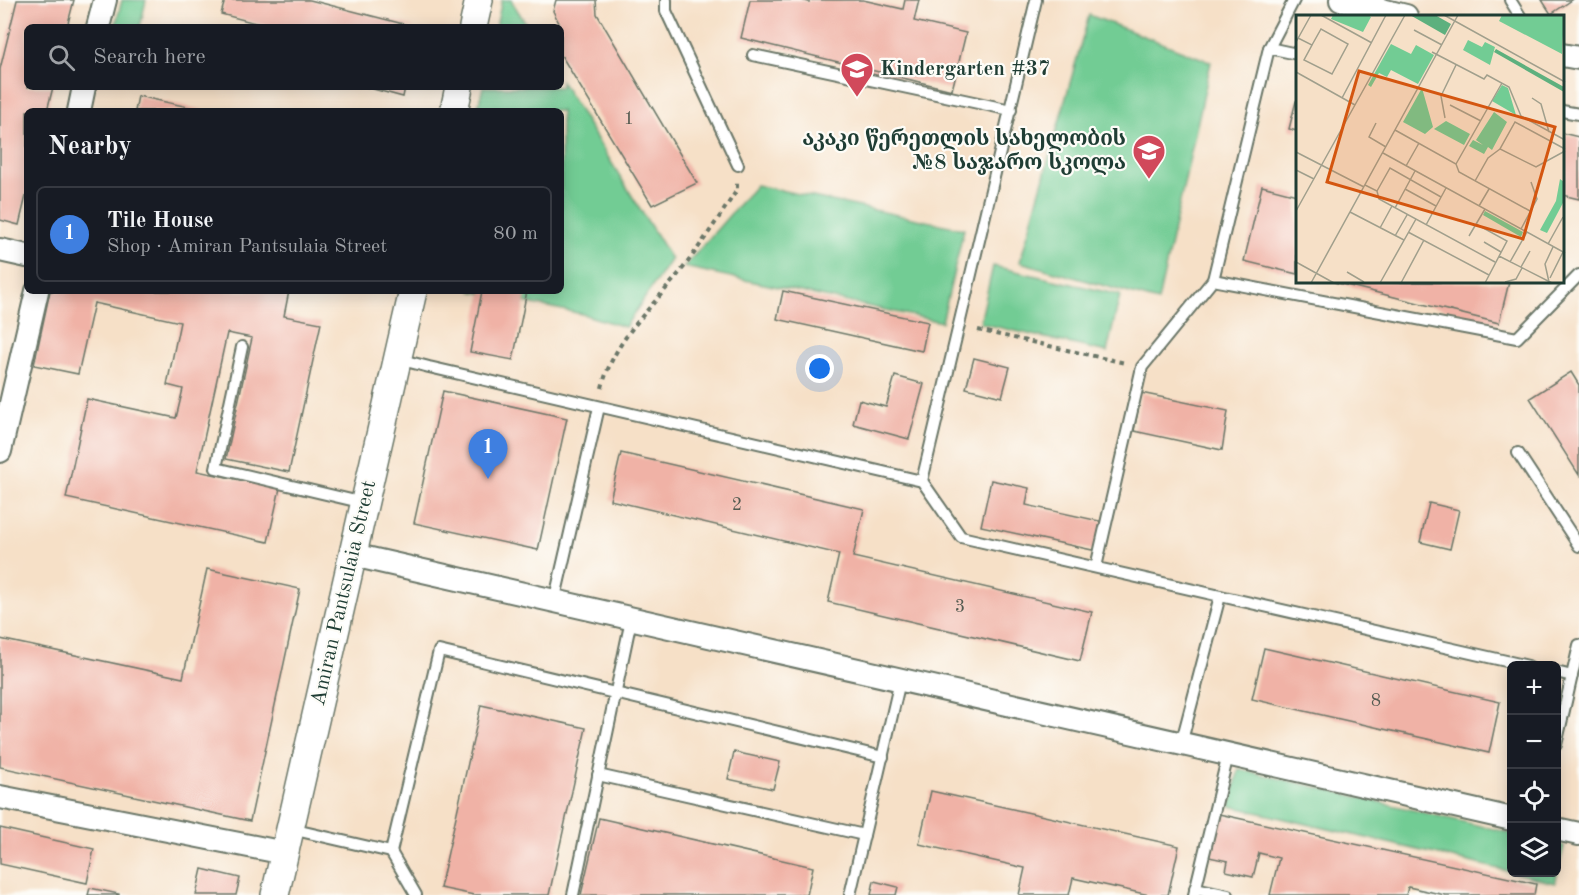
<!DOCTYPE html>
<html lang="en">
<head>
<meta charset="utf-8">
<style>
  body { margin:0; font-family:"Old Standard TT","Noto Serif Georgian",serif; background:#242831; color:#f1f3f6 }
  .controls { position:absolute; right:18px; bottom:18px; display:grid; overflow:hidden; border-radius:9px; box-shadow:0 3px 15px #0003 }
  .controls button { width:54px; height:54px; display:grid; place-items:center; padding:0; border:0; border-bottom:2px solid #363941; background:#171b24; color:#f1f3f6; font:30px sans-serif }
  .you { position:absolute; left:820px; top:369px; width:21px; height:21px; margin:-15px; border:4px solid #fff; border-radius:50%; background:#1a73e8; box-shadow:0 0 0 9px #1a73e833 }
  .badge { display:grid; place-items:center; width:39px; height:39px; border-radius:50%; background:#d1495b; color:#fff; font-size:20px; font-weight:700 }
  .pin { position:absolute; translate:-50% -50px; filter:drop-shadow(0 2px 3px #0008) }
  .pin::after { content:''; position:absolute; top:32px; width:21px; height:18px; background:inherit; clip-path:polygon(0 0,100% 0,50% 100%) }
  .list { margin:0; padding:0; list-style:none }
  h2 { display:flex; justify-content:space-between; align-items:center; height:78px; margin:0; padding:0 24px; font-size:26px }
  h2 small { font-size:20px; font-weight:400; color:#9ea1a6 }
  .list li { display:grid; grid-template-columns:39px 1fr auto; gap:18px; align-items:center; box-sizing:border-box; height:96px; margin:0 12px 12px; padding:0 12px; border:2px solid #363941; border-radius:9px }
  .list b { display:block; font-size:22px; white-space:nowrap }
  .list p { margin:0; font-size:20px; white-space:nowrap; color:#9ea1a6 }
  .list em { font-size:20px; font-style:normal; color:#9ea1a6 }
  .icon { flex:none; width:33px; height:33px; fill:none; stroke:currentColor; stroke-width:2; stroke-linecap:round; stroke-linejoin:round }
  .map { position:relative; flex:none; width:1579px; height:895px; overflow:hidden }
  .search { position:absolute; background:#171b24; box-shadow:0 3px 15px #0003; left:24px; top:24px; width:540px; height:66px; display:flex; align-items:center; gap:15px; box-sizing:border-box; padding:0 21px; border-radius:9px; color:#9ea1a6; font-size:22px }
  .panel { position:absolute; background:#171b24; box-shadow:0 3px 15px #0003; left:24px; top:108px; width:540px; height:186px; border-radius:9px }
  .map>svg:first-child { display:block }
  .green { fill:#72cc94; stroke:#488464; stroke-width:1.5 }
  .building { fill:#f0b2a6 }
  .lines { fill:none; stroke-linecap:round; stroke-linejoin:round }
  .service-casing { stroke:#6a7667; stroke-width:14 }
  .minor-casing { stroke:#6a7667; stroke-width:26 }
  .tertiary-casing { stroke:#6a7667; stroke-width:30 }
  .path { stroke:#6a7667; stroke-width:4; stroke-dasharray:4.5 4.5; stroke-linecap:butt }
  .service { stroke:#fff; stroke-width:10 }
  .minor { stroke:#fff; stroke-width:22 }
  .tertiary { stroke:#fff; stroke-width:27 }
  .labels { text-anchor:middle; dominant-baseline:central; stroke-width:4.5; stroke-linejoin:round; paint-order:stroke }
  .number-label { font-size:18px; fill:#535a50 }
  .poi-label { font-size:21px; font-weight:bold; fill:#1f3d34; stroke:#fdfcf7; text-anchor:start }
  .street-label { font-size:21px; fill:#1f3d34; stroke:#fdfcf7 }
  .inset-road { fill:none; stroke:#a09f8c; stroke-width:1.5 }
  .view { fill:#d45610; fill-opacity:0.15; stroke:#d45610; stroke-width:3 }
  .inset-edge { fill:none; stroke:#1f3d34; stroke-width:3 }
</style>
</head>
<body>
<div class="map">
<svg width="1579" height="895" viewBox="0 0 1579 895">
  <rect width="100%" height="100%" fill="#fdfcf7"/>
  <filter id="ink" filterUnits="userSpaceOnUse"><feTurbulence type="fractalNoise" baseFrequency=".0167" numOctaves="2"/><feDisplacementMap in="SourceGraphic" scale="12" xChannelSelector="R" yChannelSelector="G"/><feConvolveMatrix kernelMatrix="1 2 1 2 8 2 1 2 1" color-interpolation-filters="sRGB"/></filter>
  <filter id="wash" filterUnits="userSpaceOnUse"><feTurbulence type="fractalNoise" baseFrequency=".008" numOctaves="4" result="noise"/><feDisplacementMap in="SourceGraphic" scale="24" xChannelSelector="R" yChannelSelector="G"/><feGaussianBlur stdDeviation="1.35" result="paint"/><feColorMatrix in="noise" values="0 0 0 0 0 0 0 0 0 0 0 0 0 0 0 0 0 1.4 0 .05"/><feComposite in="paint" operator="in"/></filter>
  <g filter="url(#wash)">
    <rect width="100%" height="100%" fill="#f6e0c7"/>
    <g class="green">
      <path d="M122 0H146L140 27H115Z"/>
      <path d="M502 0H511L528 27H496Z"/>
      <path d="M1089 15 1211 62 1158 301 1020 262Z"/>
      <path d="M561 81 671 259 625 327 582 314 471 291H561V111H477L483 87H561Z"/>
      <path d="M756 185 964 229 942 322 684 267Z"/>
      <path d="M993 266 1120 295 1107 352 980 323Z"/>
      <path d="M1239 769 1511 833 1512 872 1230 806Z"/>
      <path d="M1557 844 1564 846 1555 883 1512 872H1556Z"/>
    </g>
    <g id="blocks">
      <g class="building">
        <path d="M17 0H74L67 27H27V87H53L47 111H27V192L19 225 0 220V69Z"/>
        <path d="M225 0H310L415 27H271L221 14Z"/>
        <path d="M556 0H596L597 14 697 183 652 205 561 55V27L553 11Z"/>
        <path d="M750 0H801L809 2V0H863L903 9 905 0H919L914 21 966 33 952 90 741 38Z"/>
        <path d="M1542 0H1572L1551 14Z"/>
        <path d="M366 87H405L403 97Z"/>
        <path d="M138 96 202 110V111H135Z"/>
        <path d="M1296 101H1297V131L1289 129Z"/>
        <path d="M1562 133 1579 137V199L1562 195Z"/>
        <path d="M1262 186 1297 195V274L1244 261Z"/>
        <path d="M1334 282H1509L1499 323Z"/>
        <path d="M50 291H289L284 316 321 323 289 472 226 459 252 338 227 333 197 471 280 488 268 542 66 498 87 399 176 418 183 389 167 385 180 322 94 303 78 374 34 365Z"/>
        <path d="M482 291H527L513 360 470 352Z"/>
        <path d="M783 291 928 322 922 351 777 319Z"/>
        <path d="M974 358 1010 367 1002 397 966 388Z"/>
        <path d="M1571 372 1579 385V475L1530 398Z"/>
        <path d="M895 376 924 384 909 439 853 424 859 400 886 407Z"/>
        <path d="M443 391 567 418 538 550 414 523Z"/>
        <path d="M1141 393 1228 411 1222 450 1134 431Z"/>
        <path d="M621 453 864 509 853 557 1092 612 1080 661 828 602 839 554 610 500Z"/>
        <path d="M991 480 1029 488 1026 505 1104 522 1097 551 981 526Z"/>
        <path d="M1429 503 1459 510 1450 549 1420 542Z"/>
        <path d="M207 569 300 589 250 821 0 767V639L183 678Z"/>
        <path d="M1264 648 1500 702 1489 753 1252 699Z"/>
        <path d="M481 705 586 728 549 895H474L440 888Z"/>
        <path d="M734 752 780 762 773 789 728 779Z"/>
        <path d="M931 791 1179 846 1168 895H1149L1073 878 1069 895H1019L1025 868 919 844Z"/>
        <path d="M1219 814 1536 884 1534 895H1445L1408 887 1406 895H1270L1279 858 1259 853 1253 877 1226 871 1228 861 1209 857Z"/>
        <path d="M599 818 813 867 807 895H581Z"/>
        <path d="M0 828 94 849 87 883 0 864Z"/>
        <path d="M202 869 240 878 236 895H196Z"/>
        <path d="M874 881 898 887 896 895H871Z"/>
        <path d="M90 888 119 894V895H88Z"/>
      </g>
    </g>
  </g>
  <g filter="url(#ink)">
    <use href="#blocks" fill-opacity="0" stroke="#6a7667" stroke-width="1.5"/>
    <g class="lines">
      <g class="service-casing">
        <g id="service">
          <path d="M666 0V11L738 165"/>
          <path d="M1510 0 1520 16"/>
          <path d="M1269 48 1294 0"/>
          <path d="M1297 54 1269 48 1213 280 1517 338 1579 275"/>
          <path d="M753 55 1011 110"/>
          <path d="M1562 111 1579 114"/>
          <path d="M242 347 216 468 364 503"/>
          <path d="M398 359 429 367 922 481 961 537 1528 666"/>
          <path d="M1518 453 1579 546"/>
          <path d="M922 481 1036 0"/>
          <path d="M1096 567 1142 367 1213 280"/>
          <path d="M554 602 599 407"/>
          <path d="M1556 672 1572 676"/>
          <path d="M1181 744 1220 596"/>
          <path d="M1556 745 1579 645"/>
          <path d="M598 775 864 835"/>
          <path d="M291 829 391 852 416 895"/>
          <path d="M391 852 439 651 883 757"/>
          <path d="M1195 888 1228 895"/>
          <path d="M573 895 631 620"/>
          <path d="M850 895 900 681"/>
          <path d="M1194 895 1228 755"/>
        </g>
      </g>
      <g class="minor-casing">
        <g id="minor">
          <path d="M1341 0 1406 16"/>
          <path d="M98 27 105 0"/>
          <path d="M1562 55 1579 58"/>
          <path d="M79 111 84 87"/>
          <path d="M0 250 27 256"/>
          <path d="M0 451 37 291"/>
          <path d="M353 555 1512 819"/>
          <path d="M0 797 285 853"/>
          <path d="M1556 829 1579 834"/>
        </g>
      </g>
      <g class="tertiary-casing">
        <g id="tertiary">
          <path d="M473 27 479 0"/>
          <path d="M454 111 459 87"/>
          <path d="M275 895 413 291"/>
        </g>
      </g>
      <g class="path">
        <path d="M978 330 1125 363"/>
        <path d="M602 388C613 339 655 305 684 267 703 242 720 216 737 190V181"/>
      </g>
      <use href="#service" class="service"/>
      <use href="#minor" class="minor"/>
      <use href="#tertiary" class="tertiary"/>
    </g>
  </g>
  <defs>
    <g id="school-pin" transform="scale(1.725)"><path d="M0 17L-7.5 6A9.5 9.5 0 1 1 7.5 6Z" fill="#d1495b" stroke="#fdfcf7"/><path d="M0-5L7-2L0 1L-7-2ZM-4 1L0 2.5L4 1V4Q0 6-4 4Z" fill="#fff"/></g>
  </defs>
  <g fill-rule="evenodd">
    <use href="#school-pin" x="857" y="69"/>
    <use href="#school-pin" x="1149" y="151"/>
  </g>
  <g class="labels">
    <g class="number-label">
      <text x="629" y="119">1</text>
      <text x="737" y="505">2</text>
      <text x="960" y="607">3</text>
      <text x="1376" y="701">8</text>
    </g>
    <g class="poi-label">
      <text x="880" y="69">Kindergarten #37</text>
      <text x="1126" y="139" text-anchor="end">აკაკი წერეთლის სახელობის<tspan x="1126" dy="24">№8 საჯარო სკოლა</tspan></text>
    </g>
    <g class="street-label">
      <text transform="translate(344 593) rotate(-77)">Amiran Pantsulaia Street</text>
    </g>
  </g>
  <g transform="translate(1296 15)">
    <rect width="268" height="268" fill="#f6e0c7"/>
    <path d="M37 0H72L75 2 67 17 35 4ZM206 0H268L266 39 203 6ZM172 25 186 32 189 27 199 32 194 50 167 35ZM95 29 115 39 120 30 138 40 122 69 95 55 91 62 83 58 75 72 72 70ZM206 70 212 73 220 100 196 86ZM126 73 137 112 129 119 107 107ZM198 97 211 107 196 135 192 132 188 139 173 131 177 125 187 130 180 125ZM150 106 174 119 168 130 138 114ZM264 164 268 167V186L251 218 244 215 260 186ZM189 196 227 217 225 222 187 200Z" fill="#72cc94"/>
    <path d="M114 0H139L155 9 149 20ZM200 34 268 72V77L198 37Z" fill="#5db07e"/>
    <path class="inset-road" d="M25 0 76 28M148 0 269 67M118 15 146 30M2 23 16 30 8 45 36 59 52 29 25 14 16 30M0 27 15 0M136 37 188 64 191 60 213 72 225 101 269 125M0 57 59 90M46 83 90 0M236 83 245 89 253 117M154 90 185 106M149 103 145 81 160 50M80 108 73 122 90 132M99 115 160 149 163 157 234 196M269 134 219 107 204 134 240 152 269 136M0 137 68 172M87 138 269 238M160 149 206 68M110 151 123 128M0 155 18 164M179 166 192 143 204 134M69 170 81 176 83 184 199 247M109 174 140 191M81 176 94 153 145 182M183 191 193 174M99 193 119 156M0 196 109 0M54 197 108 225M180 209 211 226 189 268M130 210 150 173M84 213 96 191M225 214 241 184 235 167M112 217 193 260M99 221 111 200M173 221 189 194M188 227 205 237M252 229 267 202M203 241 256 268M0 247 38 268M214 247 231 217M225 252 234 236M51 257 68 267M254 263 267 237M209 267 220 264 226 253M253 267 249 249 257 232M15 268 162 0M84 268 120 204M105 268 128 225"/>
    <path class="view" d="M63 56 259 112 227 224 31 167Z"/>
    <rect width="268" height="268" class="inset-edge"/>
  </g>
</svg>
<div class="controls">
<button>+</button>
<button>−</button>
<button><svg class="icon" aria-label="locate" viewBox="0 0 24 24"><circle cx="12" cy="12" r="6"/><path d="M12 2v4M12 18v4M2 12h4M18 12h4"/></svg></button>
<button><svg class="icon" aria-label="layers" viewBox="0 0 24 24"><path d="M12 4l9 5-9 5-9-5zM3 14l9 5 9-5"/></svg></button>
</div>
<div class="you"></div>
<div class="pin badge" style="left:488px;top:479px;background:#3f7fe0">1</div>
<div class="search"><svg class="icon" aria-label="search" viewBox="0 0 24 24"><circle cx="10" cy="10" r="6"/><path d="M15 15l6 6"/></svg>Search here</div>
<section class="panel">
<h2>Nearby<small></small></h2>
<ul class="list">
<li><span class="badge" style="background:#3f7fe0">1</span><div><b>Tile House</b><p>Shop · Amiran Pantsulaia Street</p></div><em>80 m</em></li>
</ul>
</section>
</div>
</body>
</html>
